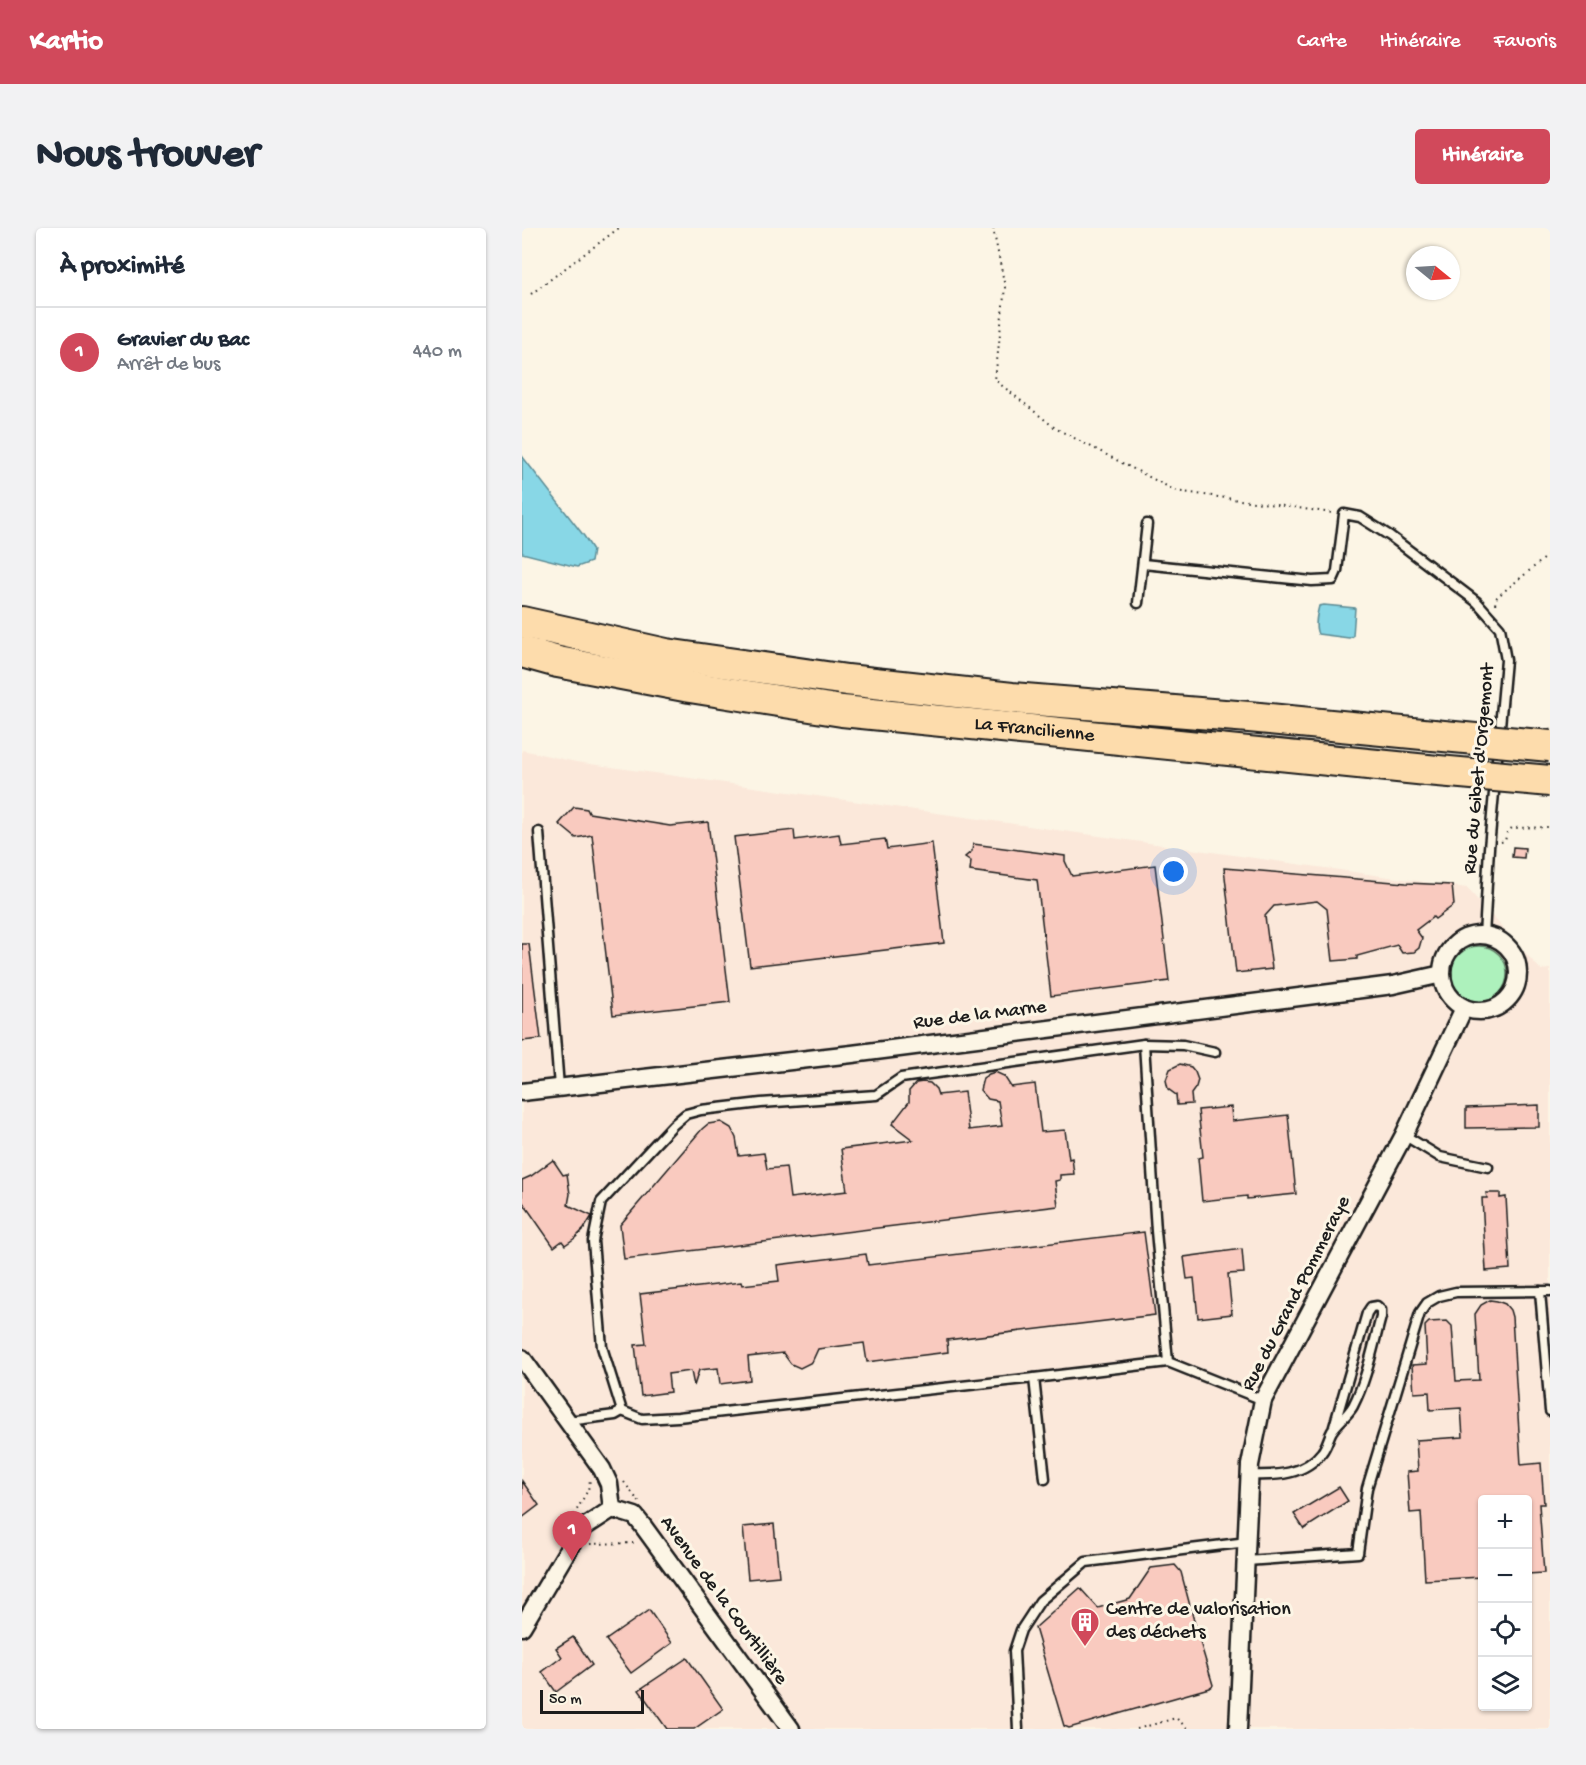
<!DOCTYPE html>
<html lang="fr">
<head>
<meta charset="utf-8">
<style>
  body { margin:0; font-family:"Gochi Hand",sans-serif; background:#f2f2f3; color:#1f2937 }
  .controls { position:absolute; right:18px; bottom:18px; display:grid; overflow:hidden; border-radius:6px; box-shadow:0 2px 4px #0004 }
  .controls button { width:54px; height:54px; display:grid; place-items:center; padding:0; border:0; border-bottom:2px solid #e0e1e3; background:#fff; color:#1f2937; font:30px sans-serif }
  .compass { position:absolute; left:884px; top:18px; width:54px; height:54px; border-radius:50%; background:#fff; box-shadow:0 2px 4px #0004; rotate:108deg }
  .scale { position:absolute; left:18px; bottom:15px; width:104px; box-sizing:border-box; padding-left:6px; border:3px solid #1c1c1c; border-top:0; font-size:16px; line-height:21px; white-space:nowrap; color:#1c1c1c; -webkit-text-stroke:4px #fcf5e5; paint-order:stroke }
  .you { position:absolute; left:652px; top:644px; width:21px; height:21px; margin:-15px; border:4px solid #fff; border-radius:50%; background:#1a73e8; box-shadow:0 0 0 9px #1a73e833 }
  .badge { display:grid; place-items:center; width:39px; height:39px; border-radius:50%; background:#d1495b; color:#fff; font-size:20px; font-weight:700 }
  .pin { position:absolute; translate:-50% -50px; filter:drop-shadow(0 2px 3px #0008) }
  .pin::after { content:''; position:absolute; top:32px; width:21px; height:18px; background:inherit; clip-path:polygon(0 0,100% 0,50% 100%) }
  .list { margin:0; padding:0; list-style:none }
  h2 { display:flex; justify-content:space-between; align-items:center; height:78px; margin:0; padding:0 24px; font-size:26px }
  h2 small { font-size:20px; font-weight:400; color:#747a83 }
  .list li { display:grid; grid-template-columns:39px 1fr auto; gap:18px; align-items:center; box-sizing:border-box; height:90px; padding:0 24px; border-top:2px solid #e0e1e3 }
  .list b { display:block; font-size:22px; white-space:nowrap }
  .list p { margin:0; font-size:20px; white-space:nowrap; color:#747a83 }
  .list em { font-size:20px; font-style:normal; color:#747a83 }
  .icon { flex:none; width:33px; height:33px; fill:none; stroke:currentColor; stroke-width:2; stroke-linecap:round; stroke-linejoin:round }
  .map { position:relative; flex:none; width:1028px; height:1501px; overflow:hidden; border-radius:6px }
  header { display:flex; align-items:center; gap:36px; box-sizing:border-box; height:84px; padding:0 30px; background:#d1495b; color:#fff }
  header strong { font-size:28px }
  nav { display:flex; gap:33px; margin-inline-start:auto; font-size:21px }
  .intro { display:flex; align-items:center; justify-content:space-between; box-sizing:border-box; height:144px; padding:0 36px }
  h1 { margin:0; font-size:42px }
  .button { padding:15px 27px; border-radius:6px; background:#d1495b; color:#fff; font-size:21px; font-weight:700 }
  main { display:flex; gap:36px; padding:0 36px }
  aside { flex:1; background:#fff; border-radius:6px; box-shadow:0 2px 4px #0004 }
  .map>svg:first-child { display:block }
  .built { fill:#fbe8da; fill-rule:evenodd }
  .green { fill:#adf1bc; stroke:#64866c; stroke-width:1.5 }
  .water { fill:#88d7e6; stroke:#5d8c95; stroke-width:1.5 }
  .building { fill:#f9cabf; stroke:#1c1c1c; stroke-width:1.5 }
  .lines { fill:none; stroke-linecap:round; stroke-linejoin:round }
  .lane-casing { stroke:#1c1c1c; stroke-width:13 }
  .street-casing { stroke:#1c1c1c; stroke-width:21 }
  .highway-casing { stroke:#1c1c1c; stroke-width:34 }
  .path { stroke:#1c1c1c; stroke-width:2; stroke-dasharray:1.5 4.5; stroke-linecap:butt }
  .lane { stroke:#fcf5e5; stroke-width:8 }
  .street { stroke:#fcf5e5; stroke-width:16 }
  .highway { stroke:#fddcac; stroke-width:30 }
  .highway-bridge-casing { stroke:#1c1c1c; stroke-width:34; stroke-linecap:butt }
  .highway-bridge { stroke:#fddcac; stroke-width:30 }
  .labels { text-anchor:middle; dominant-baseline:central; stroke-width:6; stroke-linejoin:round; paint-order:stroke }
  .street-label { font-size:20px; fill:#1c1c1c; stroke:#fcf5e5 }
  .poi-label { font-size:20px; fill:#1c1c1c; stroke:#fcf5e5; text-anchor:start }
</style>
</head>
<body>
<header>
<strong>Kartio</strong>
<nav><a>Carte</a><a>Itinéraire</a><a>Favoris</a></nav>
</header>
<div class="intro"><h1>Nous trouver</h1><a class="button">Itinéraire</a></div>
<main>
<aside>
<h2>À proximité<small></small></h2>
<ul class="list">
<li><span class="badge">1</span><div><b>Gravier du Bac</b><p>Arrêt de bus</p></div><em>440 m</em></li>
</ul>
</aside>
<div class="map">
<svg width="1028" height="1501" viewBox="0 0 1028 1501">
  <rect width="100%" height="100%" fill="#fcf5e5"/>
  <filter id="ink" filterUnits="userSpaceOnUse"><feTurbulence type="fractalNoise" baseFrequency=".0167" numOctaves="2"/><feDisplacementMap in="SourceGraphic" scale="12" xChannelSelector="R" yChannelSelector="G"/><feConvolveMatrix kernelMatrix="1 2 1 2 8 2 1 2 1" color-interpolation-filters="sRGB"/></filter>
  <g filter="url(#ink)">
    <path class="built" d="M0 522 54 534 945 660 1019 742 1028 741V1501H0ZM960 1272H1005V1478H960Z"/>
    <circle class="green" cx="957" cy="746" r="28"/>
    <g class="water">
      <path d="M0 228 62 308 71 322 69 334 55 339 0 325Z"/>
      <path d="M802 377 833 380 831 408 827 410 796 406C792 398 795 386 797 378Z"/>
    </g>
    <g class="building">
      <path d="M52 579 65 581 67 585 148 598 186 594 208 774 91 787 70 607 54 610 37 596Z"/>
      <path d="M272 602 273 612 317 606 319 616 363 611 365 621 410 615 422 715 228 738 212 609Z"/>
      <path d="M451 616 543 628V633L550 648 633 637 647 753 529 768 515 652 448 643 449 633 443 629 450 623Z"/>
      <path d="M991 619 1003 620 1002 630 990 629Z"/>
      <path d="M702 640 884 655 930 657 932 677 913 691 911 689 894 702 900 710 897 720 892 724 880 725 875 717 835 728V731L811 733 805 681 795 673 752 678 743 688 750 741 714 745Z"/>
      <path d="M0 716H7L19 811 0 813Z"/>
      <path d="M658 836 669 839 673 844 676 852 674 859 669 866 670 876 655 877 654 867 646 861 644 852 648 841Z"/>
      <path d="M473 844 482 848 489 859 513 856 519 904 543 902 547 931 550 930 552 946 538 947V952L533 953 536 978 102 1031 98 997 180 901 186 896 199 894 209 900 214 910 217 928 242 925 245 941 264 939 268 970 325 963 319 921 391 912 370 896 387 874V863L394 855 401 854 408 855 414 861 416 867 442 864 447 902 480 898 476 873 466 871 458 862 461 850 467 846Z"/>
      <path d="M1017 877V899L944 900V880Z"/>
      <path d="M709 879 710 893 766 887 774 966 725 971V968L680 973 676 930 681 929 676 882Z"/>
      <path d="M31 932 41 947 45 946 48 966 46 977 70 988 62 1001 53 1010 43 1017 40 1013 32 1019 0 973V952L9 948Z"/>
      <path d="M964 965H978V970L984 969 988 1041 964 1043 960 970H965Z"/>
      <path d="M622 1004 633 1087 425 1112 426 1124 345 1134 342 1115 296 1121 290 1134 278 1140 269 1136 261 1125 226 1129 228 1152 198 1156 196 1140 177 1142 172 1158 169 1143 146 1146 148 1164 119 1168 113 1117 124 1116 118 1066 219 1054 220 1057 257 1053 255 1037 344 1026 346 1037Z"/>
      <path d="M720 1021 722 1045 706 1046 710 1086 676 1090 672 1050 665 1051 662 1029Z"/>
      <path d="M968 1072 975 1073 983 1076 988 1082 990 1089 999 1237 1019 1235 1022 1276H1017L1022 1345 1005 1346V1272H960V1349L903 1352 899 1284 888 1285 885 1244 896 1243 894 1212 941 1209 939 1180 908 1182 907 1164 892 1165 890 1137 905 1136 903 1098 907 1094 925 1093 930 1098 934 1153 957 1152 953 1086 959 1077Z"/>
      <path d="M0 1253 17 1277 0 1290Z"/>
      <path d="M817 1259 826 1273 782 1301 772 1286Z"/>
      <path d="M252 1296 257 1348 226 1351 221 1299Z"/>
      <path d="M653 1337 659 1344 675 1404 691 1457 687 1460 547 1500 542 1498 513 1400 558 1360 576 1380 608 1371 629 1340Z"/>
      <path d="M127 1382 150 1415 109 1445 84 1412Z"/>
      <path d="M51 1409 70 1437 34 1464 20 1444 40 1429 34 1420Z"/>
      <path d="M165 1430 201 1481 172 1501H145L117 1462Z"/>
    </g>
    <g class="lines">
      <g class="lane-casing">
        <g id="lane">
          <path d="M621 336 790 353 811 352 815 343 822 286 838 289 868 308 955 374 978 400 984 432 967 620 962 708"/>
          <path d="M616 375 625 296"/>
          <path d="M17 604 37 859"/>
          <path d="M622 816 634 1003 646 1134 741 1172"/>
          <path d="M882 907 918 929 966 939"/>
          <path d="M1018 1063 1028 1183"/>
          <path d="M646 1134 512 1150 156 1189 120 1191 100 1183 80 1119 71 1013 79 974 151 897 164 886 179 882 239 875 354 867 379 850 622 816 661 817 693 824"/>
          <path d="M512 1150 523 1251"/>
          <path d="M46 1193 93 1187 100 1183"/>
          <path d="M728 1247C754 1248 783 1247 800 1224 805 1218 806 1210 810 1203 816 1194 826 1187 831 1178 845 1151 851 1118 859 1089V1082L855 1078 849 1079 845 1085 811 1202"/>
          <path d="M724 1333 836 1325 845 1260 898 1085 905 1075 917 1068 934 1064 1028 1063"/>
          <path d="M496 1501 492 1423 499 1402 518 1373 564 1334 725 1314"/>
        </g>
      </g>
      <g class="street-casing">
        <g id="street">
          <circle cx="958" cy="745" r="38"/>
          <path d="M0 864 330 826 871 757 920 746"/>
          <path d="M0 1130 80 1241 87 1256 90 1281"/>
          <path d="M90 1281 113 1288 121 1298 269 1501"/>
          <path d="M0 1399 53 1310 61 1300 90 1281"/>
          <path d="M716 1501 728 1237 741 1172 882 907 942 780"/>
        </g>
      </g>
      <g class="highway-casing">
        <g id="highway">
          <path d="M0 394 144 426 325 452 490 470 727 489 911 507"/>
          <path id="s1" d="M0 424 36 434 168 459 320 483 905 542"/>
        </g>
      </g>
      <g class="path">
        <path d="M471 0 483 59 473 152 533 200 654 263 811 285"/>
        <path d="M9 66 97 0"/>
        <path d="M973 376 975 369 1028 326"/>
        <path d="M979 614 983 613 985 604 990 600 1028 599"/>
        <path d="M102 1254 117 1274"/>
        <path d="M52 1287 66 1262 68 1252"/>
        <path d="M68 1316 113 1315"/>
        <path d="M615 1501 654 1490 666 1501"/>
      </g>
      <use href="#lane" class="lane"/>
      <use href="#street" class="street"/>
      <use href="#highway" class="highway"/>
      <g class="highway-bridge-casing">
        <g id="highway-bridge">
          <path d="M911 507 1028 518"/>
          <path d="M905 542 1028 553"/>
        </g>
      </g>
      <use href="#highway-bridge" class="highway-bridge"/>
    </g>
  </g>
  <defs>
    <g id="building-pin" transform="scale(1.5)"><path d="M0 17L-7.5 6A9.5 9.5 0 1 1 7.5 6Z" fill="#d1495b" stroke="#fcf5e5"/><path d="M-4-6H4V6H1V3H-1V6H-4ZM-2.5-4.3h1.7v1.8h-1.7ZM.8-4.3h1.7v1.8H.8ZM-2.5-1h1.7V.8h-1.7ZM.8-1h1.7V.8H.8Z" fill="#fff"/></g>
  </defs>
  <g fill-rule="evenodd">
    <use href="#building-pin" x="563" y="1394"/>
  </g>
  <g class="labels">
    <g class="street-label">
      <text stroke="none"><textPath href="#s1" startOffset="519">La Francilienne</textPath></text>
      <text transform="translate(958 541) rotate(-85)">Rue du Gibet d'Orgemont</text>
      <text transform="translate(458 788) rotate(-7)">Rue de la Marne</text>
      <text transform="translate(775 1066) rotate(-63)">Rue du Grand Pommeraye</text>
      <text transform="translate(201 1373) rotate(54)">Avenue de la Courtillière</text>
    </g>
    <g class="poi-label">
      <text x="584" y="1382">Centre de valorisation<tspan x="584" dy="23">des déchets</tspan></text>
    </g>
  </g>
</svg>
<div class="controls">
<button>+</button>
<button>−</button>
<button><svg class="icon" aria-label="locate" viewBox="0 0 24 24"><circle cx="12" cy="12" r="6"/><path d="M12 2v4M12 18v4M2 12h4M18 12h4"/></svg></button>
<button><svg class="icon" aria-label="layers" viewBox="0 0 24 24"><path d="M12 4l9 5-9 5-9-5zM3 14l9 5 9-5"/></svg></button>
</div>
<svg class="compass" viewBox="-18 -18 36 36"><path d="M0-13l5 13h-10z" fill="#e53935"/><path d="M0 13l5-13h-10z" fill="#747a83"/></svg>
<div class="scale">50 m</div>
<div class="you"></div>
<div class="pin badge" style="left:50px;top:1333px">1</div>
</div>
</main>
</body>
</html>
